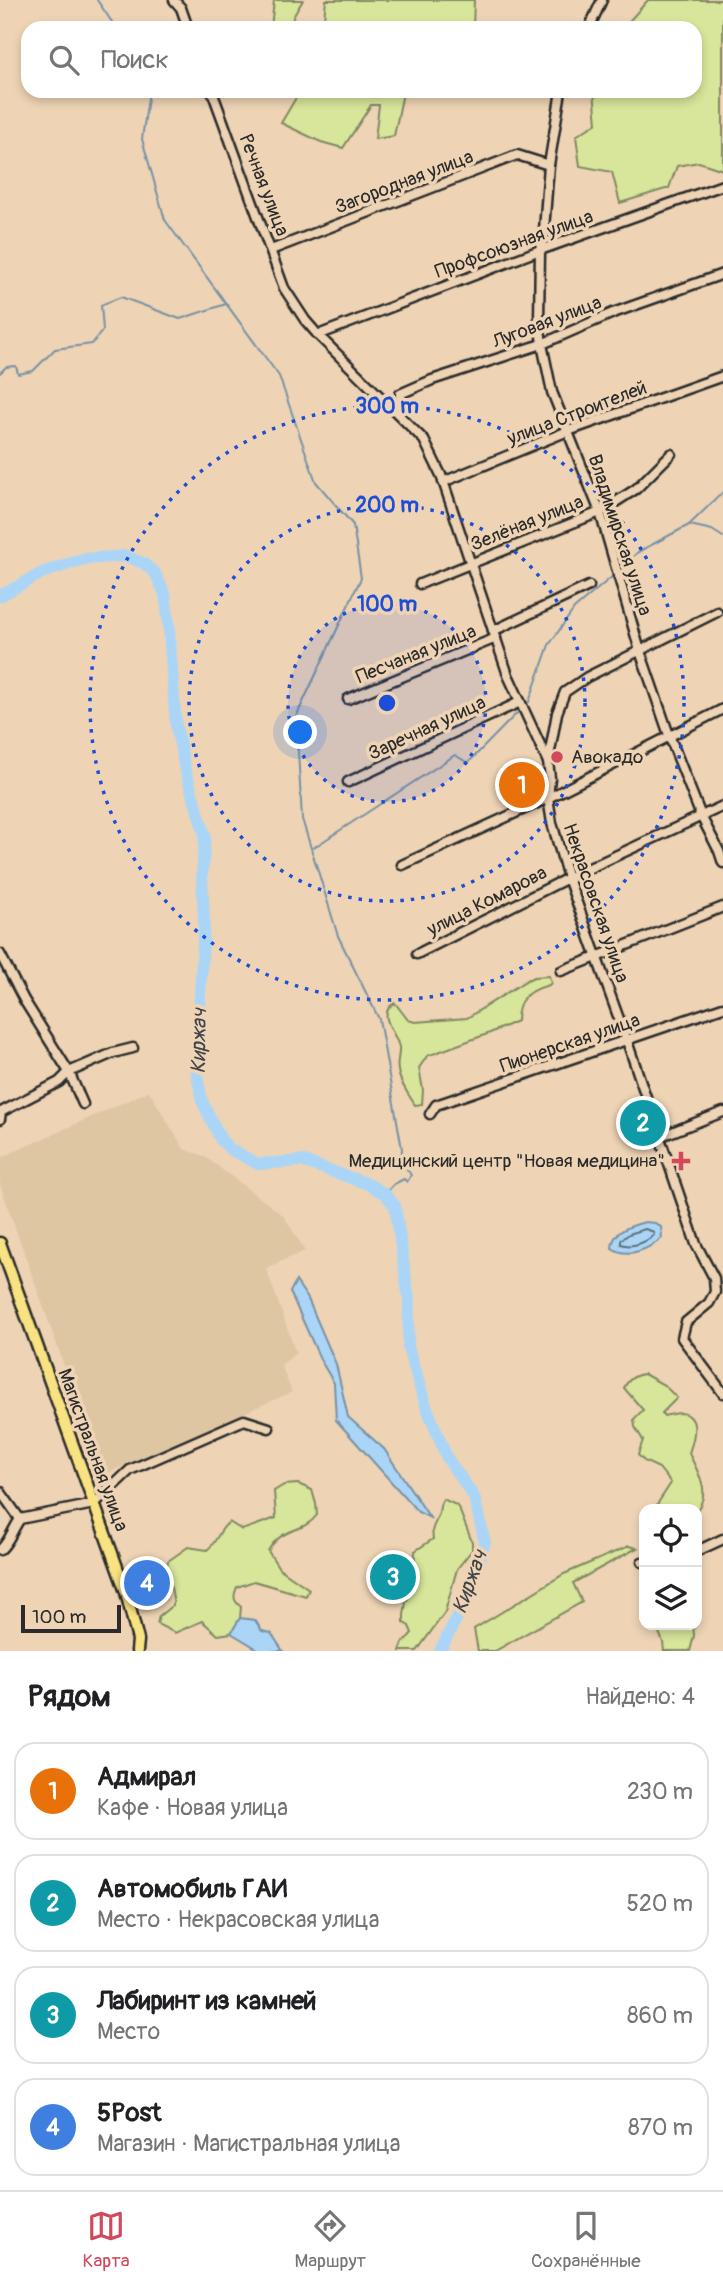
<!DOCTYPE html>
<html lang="ru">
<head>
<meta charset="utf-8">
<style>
  body { margin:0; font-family:Pangolin,sans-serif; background:#f2f2f2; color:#202124 }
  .controls { position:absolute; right:21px; bottom:21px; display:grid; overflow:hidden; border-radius:14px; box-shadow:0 4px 10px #0003 }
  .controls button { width:63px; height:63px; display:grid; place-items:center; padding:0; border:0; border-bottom:2px solid #e0e0e0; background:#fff; color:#202124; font:35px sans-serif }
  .scale { position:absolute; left:21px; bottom:18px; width:100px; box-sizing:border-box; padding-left:7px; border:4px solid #2b2b2b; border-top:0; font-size:19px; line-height:24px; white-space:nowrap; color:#2b2b2b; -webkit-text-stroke:5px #eed4b5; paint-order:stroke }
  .you { position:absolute; left:301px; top:733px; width:24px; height:24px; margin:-18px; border:5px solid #fff; border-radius:50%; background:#1a73e8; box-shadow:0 0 0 10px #1a73e833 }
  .badge { display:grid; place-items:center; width:46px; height:46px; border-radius:50%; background:#d1495b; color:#fff; font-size:23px; font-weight:700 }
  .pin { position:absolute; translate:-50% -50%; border:4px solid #fff; box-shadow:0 2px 7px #0006 }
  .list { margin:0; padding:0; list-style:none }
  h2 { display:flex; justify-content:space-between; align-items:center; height:91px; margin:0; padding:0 28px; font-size:30px }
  h2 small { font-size:23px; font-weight:400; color:#757577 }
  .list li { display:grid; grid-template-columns:46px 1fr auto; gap:21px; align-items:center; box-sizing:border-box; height:98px; margin:0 14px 14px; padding:0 14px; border:2px solid #e0e0e0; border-radius:21px }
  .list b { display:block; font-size:26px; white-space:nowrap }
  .list p { margin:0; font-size:23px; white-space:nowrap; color:#757577 }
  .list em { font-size:23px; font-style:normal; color:#757577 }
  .icon { flex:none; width:38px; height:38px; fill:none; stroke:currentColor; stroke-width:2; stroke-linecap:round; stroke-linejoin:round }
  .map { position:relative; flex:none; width:723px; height:1651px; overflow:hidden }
  .search { position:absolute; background:#fff; box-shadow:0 4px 10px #0003; left:21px; right:21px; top:21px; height:77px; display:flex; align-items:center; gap:18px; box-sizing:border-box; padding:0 24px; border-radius:21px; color:#757577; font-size:26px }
  .sheet { height:539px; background:#fff }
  nav { display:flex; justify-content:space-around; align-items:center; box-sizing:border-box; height:98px; border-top:2px solid #e0e0e0; background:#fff; font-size:19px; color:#757577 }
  nav a { display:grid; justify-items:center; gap:4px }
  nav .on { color:#d1495b }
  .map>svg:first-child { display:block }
  .built { fill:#dec6a3 }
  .green { fill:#d7e69a; stroke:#818862; stroke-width:2 }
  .water { fill:#abd5f6; stroke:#7891a5; stroke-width:2 }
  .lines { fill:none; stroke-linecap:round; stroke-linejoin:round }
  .shore { stroke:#5e6f7c; stroke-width:2 }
  .stream { stroke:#7891a5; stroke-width:2 }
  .river { stroke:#abd5f6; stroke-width:12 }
  .minor-casing { stroke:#2b2b2b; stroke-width:13 }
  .major-casing { stroke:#2b2b2b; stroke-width:15 }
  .minor { stroke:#eed4b5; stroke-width:8 }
  .major { stroke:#f8e281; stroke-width:10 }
  .ring { fill:none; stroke:#1d4ed8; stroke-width:3.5; stroke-dasharray:3.5 7 }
  .poi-dot { fill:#d1495b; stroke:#eed4b5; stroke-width:2.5 }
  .labels { text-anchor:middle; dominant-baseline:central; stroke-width:7; stroke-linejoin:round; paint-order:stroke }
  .street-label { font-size:19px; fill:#2b2b2b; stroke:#eed4b5 }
  .poi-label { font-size:19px; fill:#2b2b2b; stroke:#eed4b5; text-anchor:start }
  .water-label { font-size:21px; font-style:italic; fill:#3e4449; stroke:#eed4b5 }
  .centre { fill:#1d4ed8; stroke:#eed4b5; stroke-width:3.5 }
  .ring-label { font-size:21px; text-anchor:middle; font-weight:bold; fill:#1d4ed8; stroke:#eed4b5; stroke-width:7; stroke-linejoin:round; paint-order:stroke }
</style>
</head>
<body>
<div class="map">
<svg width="723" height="1651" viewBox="0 0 723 1651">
  <rect width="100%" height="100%" fill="#eed4b5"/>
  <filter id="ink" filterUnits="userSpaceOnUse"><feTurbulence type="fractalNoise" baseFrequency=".0143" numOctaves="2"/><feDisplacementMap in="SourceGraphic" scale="14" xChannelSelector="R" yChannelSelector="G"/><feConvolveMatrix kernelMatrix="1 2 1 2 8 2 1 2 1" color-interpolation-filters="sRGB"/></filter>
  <g filter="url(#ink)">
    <g class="built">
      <path d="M149 1091 184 1149 204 1156 284 1216 305 1251 266 1268 296 1353 281 1365 292 1392 103 1475 0 1185V1158Z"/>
      <path d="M158 1560 169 1600 141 1616 125 1572Z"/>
    </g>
    <g class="green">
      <path d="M274 0H303L293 17 292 28H271Z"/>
      <path d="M326 0H474L473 28H323Z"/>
      <path d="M648 0H723V170L699 162 677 166 669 188 620 203 612 172 580 166 576 136 597 123 594 91H695V28H623Z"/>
      <path d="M300 91H408L403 93 394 136 375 139 379 105H371L343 148 321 142 281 123Z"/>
      <path d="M549 976 551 983 549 985C528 991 517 998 517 1021L490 1033 427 1056 419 1068 423 1090 422 1104 415 1105C409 1095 399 1082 398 1070 396 1062 400 1055 399 1047 396 1032 375 1014 395 1003L408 1020 415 1022 467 1018 527 980 534 977Z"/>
      <path d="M644 1374 664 1385 677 1398 662 1413 664 1416C669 1415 676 1413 681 1413 702 1416 693 1441 689 1453 697 1472 712 1491 697 1510L654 1509 671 1483 659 1468 644 1461 638 1455 643 1440 635 1427 634 1419 643 1410 624 1388C628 1379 635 1375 644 1374Z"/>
      <path d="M298 1484 312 1490 316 1504 317 1515C303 1534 282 1526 268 1551L279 1568 309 1589 306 1596 254 1581 237 1587C233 1597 233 1600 241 1607L240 1618 231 1633 218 1635 202 1621 175 1633 157 1624 159 1616 173 1605C175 1589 163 1577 168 1561L188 1547 207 1550C218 1541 217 1532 229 1522L242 1530 276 1518 274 1491 284 1485Z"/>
      <path d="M443 1499 456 1505 459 1509 472 1542V1550L457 1569 445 1612 417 1651H400L403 1643 412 1633 409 1626 404 1623V1615L406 1602 414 1586 415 1551 433 1539C431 1525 434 1528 438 1516 441 1509 438 1506 443 1499Z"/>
      <path d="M629 1546 637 1548 573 1583 582 1602 495 1651H478L474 1629 564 1574Z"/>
      <path d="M656 1625H693L694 1636 690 1651H664L663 1642Z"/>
    </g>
    <g class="water">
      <path d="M645 1222 655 1223 661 1227 662 1238C649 1249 628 1259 612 1248 612 1231 630 1226 645 1222Z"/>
      <path d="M296 1281 308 1299 336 1364 348 1417 384 1449 430 1518 418 1512 336 1420 334 1383 321 1361 290 1292Z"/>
      <path d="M240 1618 255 1620 262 1631 271 1633 283 1651H261L231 1633Z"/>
    </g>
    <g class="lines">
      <path class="shore" d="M645 1229 654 1232V1235C645 1243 632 1248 621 1244V1240L629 1234Z"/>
      <g class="stream">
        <path d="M97 0 116 28"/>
        <path d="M149 91 142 139 165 220 279 376 316 482 353 525 361 578 296 717 302 819 338 936 379 1019 402 1149 401 1161 411 1175 407 1182 404 1179 394 1184 385 1194"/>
        <path d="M0 373 6 367 16 366 18 374 33 371 55 349 92 344 103 330 101 305 121 297 180 319 226 304"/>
        <path d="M690 525 712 530 723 537"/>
        <path d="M621 568 638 552 689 525 723 492"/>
        <path d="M529 702 549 645 574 609 614 575"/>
        <path d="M313 848 455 755 468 763 519 711"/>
      </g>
      <path class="river" d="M0 596 44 572 84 559 125 556 143 563 155 573 165 594 168 617 176 726 185 769 205 835 202 874 204 922 196 1068 202 1101 221 1140 231 1150 258 1164 302 1161 368 1184 385 1194 395 1206 409 1300 408 1348 425 1403 447 1458 474 1497 485 1542 479 1564 463 1605 440 1651"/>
      <g class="minor-casing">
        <g id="minor">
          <path d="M174 0 181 8 188 28"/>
          <path d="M589 28 602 0"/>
          <path d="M212 91 284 288 305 320 318 335 424 440 441 475 508 675 548 762 550 778 548 798 552 823 568 878 627 1041 696 1244 714 1278 715 1292 709 1303 686 1322 682 1338 723 1393"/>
          <path d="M561 91 549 165 544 230 540 250 539 321 542 344 552 392 600 512 640 651 669 735 701 816 719 851 723 863"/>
          <path d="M271 250 517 155 549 165"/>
          <path d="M318 335 540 250 723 185"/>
          <path d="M399 413 400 394 432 380 542 344 613 313 723 274"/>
          <path d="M443 482 568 431 723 376"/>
          <path d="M420 584 600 512 636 489 671 454"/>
          <path d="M493 631 589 586"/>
          <path d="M348 699 496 638"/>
          <path d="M548 762 557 713 565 692 587 677 717 612"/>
          <path d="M348 782 520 702"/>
          <path d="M402 865 548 798 723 709"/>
          <path d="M0 954 24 1000 69 1072 83 1104"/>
          <path d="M417 954 568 878 723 806"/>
          <path d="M561 971 723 907"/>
          <path d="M430 1114 436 1105 723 1007"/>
          <path d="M0 1119 1 1112 59 1082 69 1072 113 1053 133 1048"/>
          <path d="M659 1137 723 1112"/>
          <path d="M0 1491 20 1519"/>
          <path d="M0 1550C10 1541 12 1530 20 1519L94 1504 130 1470 244 1420 269 1428"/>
          <path d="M697 1551 723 1539"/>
          <path d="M642 1562H644"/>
        </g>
      </g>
      <g class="major-casing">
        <path id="major" d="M0 1243 126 1592 138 1640 137 1651"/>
      </g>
      <use href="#minor" class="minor"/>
      <use href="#major" class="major"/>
    </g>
  </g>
  <circle cx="387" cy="703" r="99" fill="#1d4ed8" fill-opacity=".12"/>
  <g class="ring">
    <circle cx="387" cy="703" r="99"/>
    <circle cx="387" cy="703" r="198"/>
    <circle cx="387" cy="703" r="297"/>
  </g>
  <g class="poi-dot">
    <circle cx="557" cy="757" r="7"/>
    <path d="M677.5 1150.5h7v7h7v7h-7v7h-7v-7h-7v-7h7z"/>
  </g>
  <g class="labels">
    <g class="street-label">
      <text transform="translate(404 182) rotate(-21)">Загородная улица</text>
      <text transform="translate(264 185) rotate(69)">Речная улица</text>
      <text transform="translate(514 244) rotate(-20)">Профсоюзная улица</text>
      <text transform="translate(547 322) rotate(-21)">Луговая улица</text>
      <text transform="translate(577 413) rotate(-21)">улица Строителей</text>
      <text transform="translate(527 523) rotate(-22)">Зелёная улица</text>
      <text transform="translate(620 535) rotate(72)">Владимирская улица</text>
      <text transform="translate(416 654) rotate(-22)">Песчаная улица</text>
      <text transform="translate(427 728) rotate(-25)">Заречная улица</text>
      <text transform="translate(487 901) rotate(-27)">улица Комарова</text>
      <text transform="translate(596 903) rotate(71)">Некрасовская улица</text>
      <text transform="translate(570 1043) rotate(-19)">Пионерская улица</text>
      <text transform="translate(93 1450) rotate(70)">Магистральная улица</text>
    </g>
    <g class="poi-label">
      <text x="571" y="757">Авокадо</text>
      <text x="665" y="1161" text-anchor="end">Медицинский центр "Новая медицина"</text>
    </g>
    <g class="water-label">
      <text transform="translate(199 1041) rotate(-89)">Киржач</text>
      <text transform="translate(470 1582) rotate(-70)">Киржач</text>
    </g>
  </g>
  <circle cx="387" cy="703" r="10" class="centre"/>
  <g class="ring-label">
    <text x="387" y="413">300 m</text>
    <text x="387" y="512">200 m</text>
    <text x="387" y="611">100 m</text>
  </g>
</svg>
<div class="controls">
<button><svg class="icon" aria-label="locate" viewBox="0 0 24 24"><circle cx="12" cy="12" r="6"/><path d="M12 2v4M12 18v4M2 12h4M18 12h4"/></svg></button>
<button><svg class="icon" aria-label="layers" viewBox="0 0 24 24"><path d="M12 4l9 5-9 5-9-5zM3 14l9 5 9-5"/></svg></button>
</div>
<div class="scale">100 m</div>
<div class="you"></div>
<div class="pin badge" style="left:522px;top:785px;background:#e8710a">1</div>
<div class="pin badge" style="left:643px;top:1123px;background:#0f9aa8">2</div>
<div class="pin badge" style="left:393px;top:1577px;background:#0f9aa8">3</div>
<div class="pin badge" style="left:147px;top:1583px;background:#3f7fe0">4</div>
<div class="search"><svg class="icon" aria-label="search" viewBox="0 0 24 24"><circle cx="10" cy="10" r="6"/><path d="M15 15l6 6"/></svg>Поиск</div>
</div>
<section class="sheet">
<h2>Рядом<small>Найдено: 4</small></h2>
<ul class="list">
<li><span class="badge" style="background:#e8710a">1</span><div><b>Адмирал</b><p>Кафе · Новая улица</p></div><em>230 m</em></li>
<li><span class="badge" style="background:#0f9aa8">2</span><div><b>Автомобиль ГАИ</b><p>Место · Некрасовская улица</p></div><em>520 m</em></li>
<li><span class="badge" style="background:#0f9aa8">3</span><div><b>Лабиринт из камней</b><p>Место</p></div><em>860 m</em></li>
<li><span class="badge" style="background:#3f7fe0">4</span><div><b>5Post</b><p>Магазин · Магистральная улица</p></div><em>870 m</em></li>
</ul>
</section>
<nav>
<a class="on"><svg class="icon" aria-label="map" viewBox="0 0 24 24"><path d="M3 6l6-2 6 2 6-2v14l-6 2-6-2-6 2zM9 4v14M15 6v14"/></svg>Карта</a>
<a><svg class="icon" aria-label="directions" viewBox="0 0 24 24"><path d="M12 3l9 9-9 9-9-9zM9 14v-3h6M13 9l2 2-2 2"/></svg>Маршрут</a>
<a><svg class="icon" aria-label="saved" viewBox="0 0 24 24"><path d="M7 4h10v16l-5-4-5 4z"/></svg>Сохранённые</a>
</nav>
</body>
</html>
